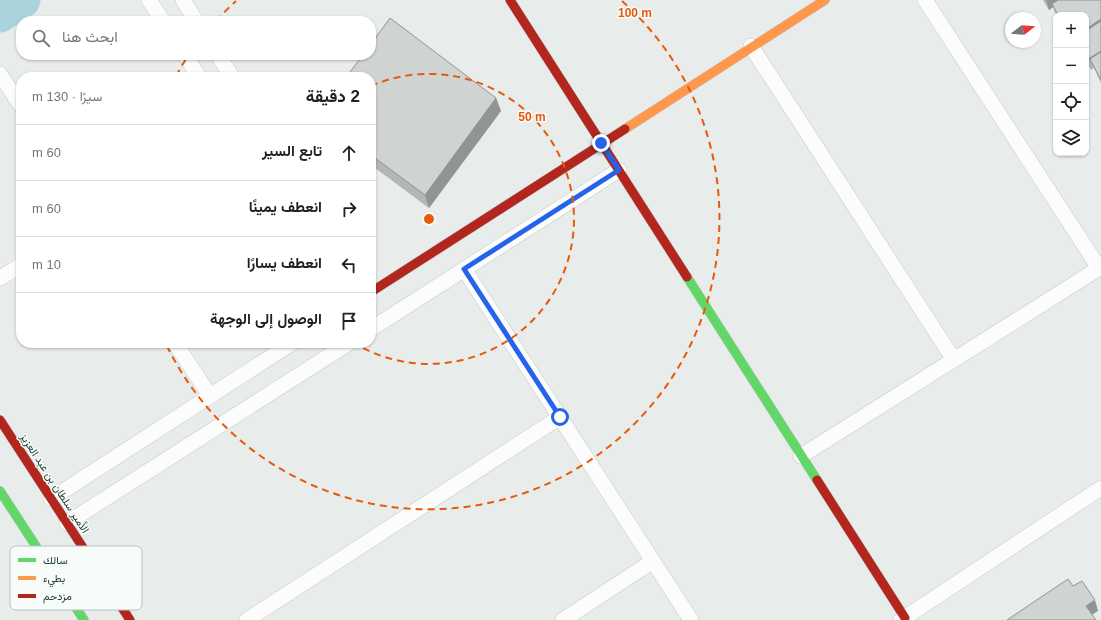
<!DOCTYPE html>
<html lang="ar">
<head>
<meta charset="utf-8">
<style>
  body { margin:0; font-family:Helvetica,Vazirmatn,sans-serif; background:#f2f2f2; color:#202124; direction:rtl }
  .controls { position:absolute; right:12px; top:12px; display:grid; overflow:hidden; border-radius:8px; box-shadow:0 1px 3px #0004 }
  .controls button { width:36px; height:36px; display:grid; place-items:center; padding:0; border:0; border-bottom:1px solid #e0e0e0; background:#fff; color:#202124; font:20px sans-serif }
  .compass { position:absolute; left:1005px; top:12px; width:36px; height:36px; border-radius:50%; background:#fff; box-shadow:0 1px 3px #0004; rotate:73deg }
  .stop { position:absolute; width:12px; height:12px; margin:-9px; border:3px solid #2563eb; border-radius:50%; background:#fff }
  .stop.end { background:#2563eb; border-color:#fff; box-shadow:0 1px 4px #0008 }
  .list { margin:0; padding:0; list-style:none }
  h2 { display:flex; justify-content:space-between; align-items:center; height:52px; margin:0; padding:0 16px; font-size:17px }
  h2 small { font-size:13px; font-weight:400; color:#757577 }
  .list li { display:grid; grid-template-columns:26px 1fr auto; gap:12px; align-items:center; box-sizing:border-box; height:56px; padding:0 16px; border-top:1px solid #e0e0e0 }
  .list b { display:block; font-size:15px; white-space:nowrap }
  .list em { font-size:13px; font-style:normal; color:#757577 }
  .icon { flex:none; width:22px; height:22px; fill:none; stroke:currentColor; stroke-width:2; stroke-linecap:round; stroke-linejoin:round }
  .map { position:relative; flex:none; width:1101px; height:620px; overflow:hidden; direction:ltr }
  .search { position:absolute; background:#fff; box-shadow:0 1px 3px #0004; left:16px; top:16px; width:360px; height:44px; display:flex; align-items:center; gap:10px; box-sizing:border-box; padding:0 14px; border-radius:16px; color:#757577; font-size:15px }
  .panel { position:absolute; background:#fff; box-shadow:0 1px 3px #0004; left:16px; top:72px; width:360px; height:276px; border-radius:16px; direction:rtl }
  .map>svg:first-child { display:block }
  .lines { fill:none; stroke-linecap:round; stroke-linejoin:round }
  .river { stroke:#a9d4db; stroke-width:35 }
  .street-casing { stroke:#c5cac8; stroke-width:16 }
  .fast-casing { stroke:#c3cbc8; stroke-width:10 }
  .slow-casing { stroke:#c3cbc8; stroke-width:10 }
  .jam-casing { stroke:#c3cbc8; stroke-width:10 }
  .street { stroke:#fcfcfc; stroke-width:15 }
  .fast { stroke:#63d668; stroke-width:9 }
  .slow { stroke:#ff974d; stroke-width:9 }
  .jam { stroke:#b3261e; stroke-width:9 }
  .wall { fill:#b2b6b5 }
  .shaded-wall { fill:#919493 }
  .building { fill:#cfd4d2; stroke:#919493 }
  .route { stroke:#2563eb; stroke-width:5 }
  .ring { fill:none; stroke:#e8590c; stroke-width:2; stroke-dasharray:7 5 }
  .labels { text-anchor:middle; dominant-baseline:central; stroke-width:3; stroke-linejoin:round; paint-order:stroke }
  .street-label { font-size:11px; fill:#24423a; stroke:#f7fbf9 }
  .key { fill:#f7fbf9; stroke:#b8c4c0; stroke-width:1 }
  .key-label { font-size:11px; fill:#24423a }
  .centre { fill:#e8590c; stroke:#f7fbf9; stroke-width:2 }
  .ring-label { font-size:12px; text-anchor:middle; font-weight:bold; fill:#e8590c; stroke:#f7fbf9; stroke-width:3; stroke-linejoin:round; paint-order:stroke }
</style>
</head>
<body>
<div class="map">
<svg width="1101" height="620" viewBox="0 0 1101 620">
  <rect width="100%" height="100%" fill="#e8edeb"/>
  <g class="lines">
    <path class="river" d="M0 15 23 0"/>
    <g class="street-casing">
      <g id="street">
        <path d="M149 0 163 21"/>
        <path d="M183 0 196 21"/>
        <path d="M925 0 1099 268"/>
        <path d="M751 46 954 360"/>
        <path d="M185 55 199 77"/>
        <path d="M218 55 232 77"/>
        <path d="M0 74 21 106"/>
        <path d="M464 269 691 620"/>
        <path d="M0 278 21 265"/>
        <path d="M371 329 619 170"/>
        <path d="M175 343 210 396"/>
        <path d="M801 456 1101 267"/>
        <path d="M51 499 292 343"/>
        <path d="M67 523 349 343"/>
        <path d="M247 620 560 417"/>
        <path d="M563 620 653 561"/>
        <path d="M901 620 1101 488"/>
      </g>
    </g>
    <g class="fast-casing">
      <g id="fast">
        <path d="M687 277 817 480"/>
        <path d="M0 491 84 620"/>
      </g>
    </g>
    <g class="slow-casing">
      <path id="slow" d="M625 129 825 0"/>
    </g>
    <g class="jam-casing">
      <g id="jam">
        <path d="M510 0 687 277"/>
        <path d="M371 292 625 129"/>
        <path d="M0 420 130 620"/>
        <path d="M817 480 905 618"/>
      </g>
    </g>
    <use href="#street" class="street"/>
    <use href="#fast" class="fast"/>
    <use href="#slow" class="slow"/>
    <use href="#jam" class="jam"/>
  </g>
  <g class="wall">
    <path d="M1043 0H1101V83L1094 68 1091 70 1086 61V15H1056L1053 7 1049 10Z"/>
    <path d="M371 77 496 98 501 111 429 208 371 165Z"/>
  </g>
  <g class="shaded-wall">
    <path d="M1046 0H1065L1052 4 1053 7 1049 10Z"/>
    <path d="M1101 19V32L1086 42V29Z"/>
    <path d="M496 98 501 111 429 208 425 195Z"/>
    <path d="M1095 600 1098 611 1090 616 1086 606Z"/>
  </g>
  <g class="building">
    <path d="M1058 0H1101V19L1086 29V15H1058L1052 4Z"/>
    <path d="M390 18 496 98 425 195 371 155V77H346L363 55H371V44Z"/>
    <path d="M1101 21V51L1088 59 1086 57V31Z"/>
    <path d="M1101 52V80L1090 59Z"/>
    <path d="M1068 579 1073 586 1082 581 1095 600 1086 606 1096 620H1007Z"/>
  </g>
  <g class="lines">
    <path class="route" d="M560 417 464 269 619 170 601 143"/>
  </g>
  <g class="ring">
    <path d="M371 86A145 145 0 1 1 354 343"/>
    <path d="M176 76A291 291 0 0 1 188 56M216 21A291 291 0 0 1 236 1M622 1A291 291 0 1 1 166 344"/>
  </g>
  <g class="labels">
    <g class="street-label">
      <text transform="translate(55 483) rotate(57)">الأمير سلطان بن عبد العزيز</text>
    </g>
  </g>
  <rect x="10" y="546" width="132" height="64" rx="6" class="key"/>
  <rect x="18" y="558" width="18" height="4" fill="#63d668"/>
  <rect x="18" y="576" width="18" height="4" fill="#ff974d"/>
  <rect x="18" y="594" width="18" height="4" fill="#b3261e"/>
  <g class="key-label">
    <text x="43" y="564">سالك</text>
    <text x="43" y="582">بطيء</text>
    <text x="43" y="600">مزدحم</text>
  </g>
  <circle cx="429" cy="219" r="6" class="centre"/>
  <g class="ring-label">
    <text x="635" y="17">100 m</text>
    <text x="532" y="121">50 m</text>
  </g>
</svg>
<div class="controls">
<button>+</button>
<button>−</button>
<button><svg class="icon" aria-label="locate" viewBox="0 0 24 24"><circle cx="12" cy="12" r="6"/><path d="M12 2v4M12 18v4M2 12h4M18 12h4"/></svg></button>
<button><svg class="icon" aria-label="layers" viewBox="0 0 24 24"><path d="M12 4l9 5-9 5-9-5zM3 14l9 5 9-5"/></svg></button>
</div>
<svg class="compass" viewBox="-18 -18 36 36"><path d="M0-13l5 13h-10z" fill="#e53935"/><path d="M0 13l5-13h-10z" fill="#757577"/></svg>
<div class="stop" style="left:560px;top:417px"></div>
<div class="stop end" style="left:601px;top:143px"></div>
<div class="search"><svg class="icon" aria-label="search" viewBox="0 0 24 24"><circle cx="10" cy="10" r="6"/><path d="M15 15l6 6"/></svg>ابحث هنا</div>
<section class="panel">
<h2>2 دقيقة<small>سيرًا · 130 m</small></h2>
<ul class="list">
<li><svg class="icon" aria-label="ahead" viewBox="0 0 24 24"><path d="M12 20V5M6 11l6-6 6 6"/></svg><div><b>تابع السير</b></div><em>60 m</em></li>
<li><svg class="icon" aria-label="right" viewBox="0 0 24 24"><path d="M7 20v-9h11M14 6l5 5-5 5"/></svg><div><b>انعطف يمينًا</b></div><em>60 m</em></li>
<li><svg class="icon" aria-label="left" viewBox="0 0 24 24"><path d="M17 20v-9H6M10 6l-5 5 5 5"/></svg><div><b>انعطف يسارًا</b></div><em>10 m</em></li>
<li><svg class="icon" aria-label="arrive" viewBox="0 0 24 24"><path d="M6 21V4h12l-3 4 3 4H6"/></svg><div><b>الوصول إلى الوجهة</b></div></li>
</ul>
</section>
</div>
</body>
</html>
